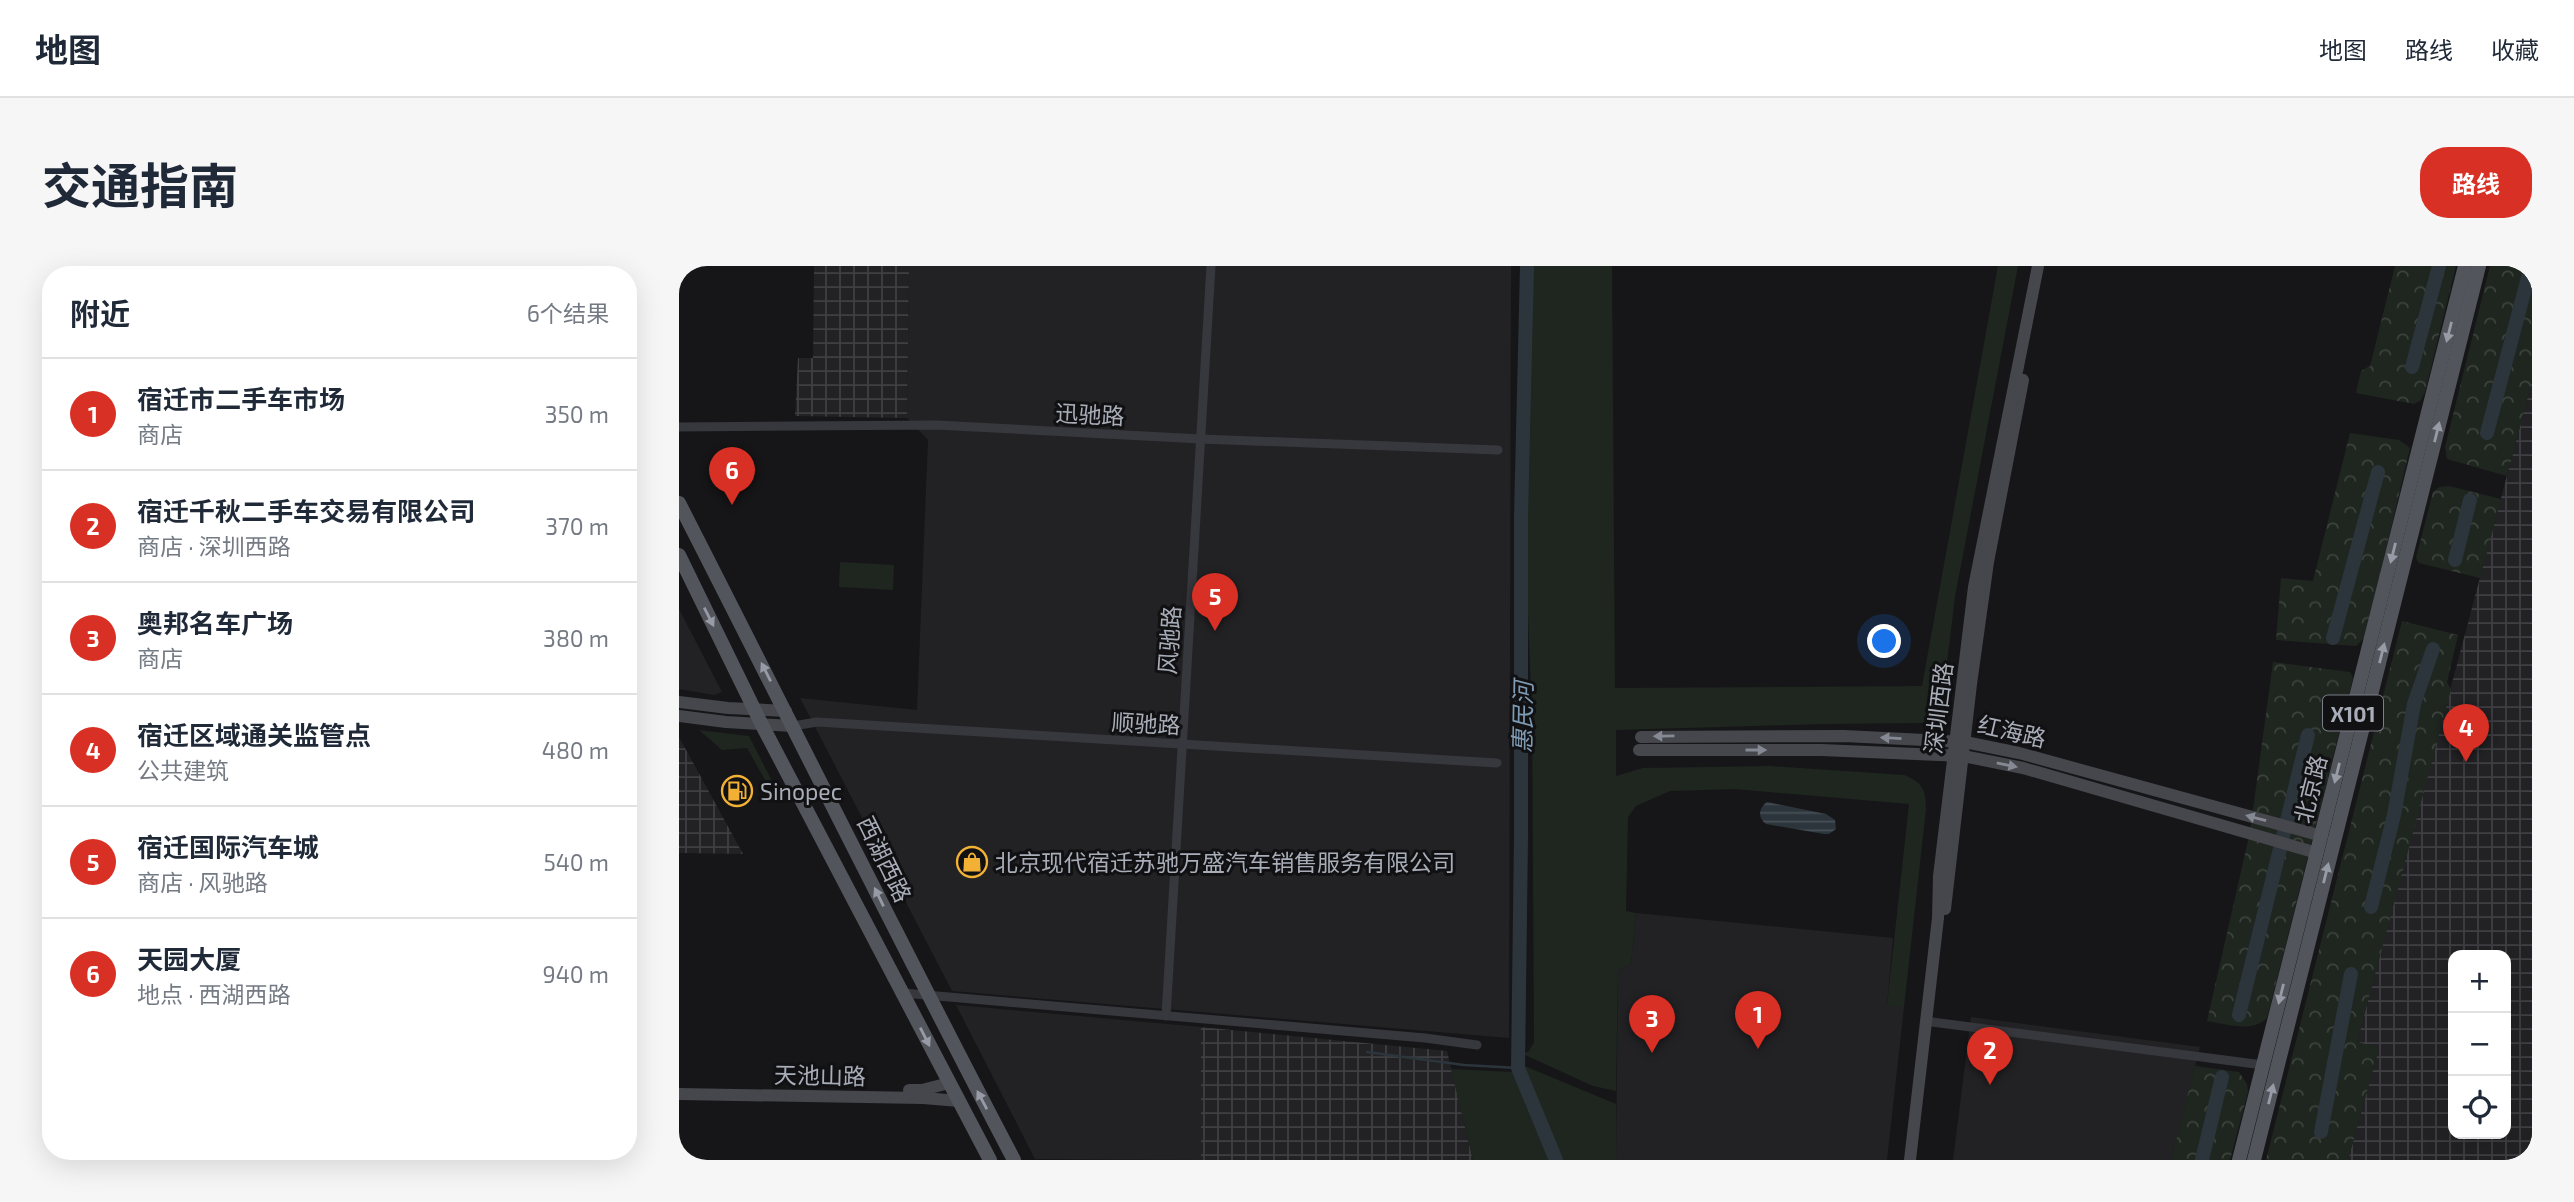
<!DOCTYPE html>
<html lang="zh">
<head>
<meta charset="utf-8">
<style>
  body { margin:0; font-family:"Exo 2","Noto Sans SC",sans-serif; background:#f6f6f7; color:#1f2937 }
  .controls { position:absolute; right:21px; bottom:21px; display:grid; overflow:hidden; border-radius:14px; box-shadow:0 7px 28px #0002 }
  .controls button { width:63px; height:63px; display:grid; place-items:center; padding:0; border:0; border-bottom:2px solid #e0e1e3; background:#fff; color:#1f2937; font:35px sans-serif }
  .you { position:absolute; left:1206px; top:376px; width:24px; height:24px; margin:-18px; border:5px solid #fff; border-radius:50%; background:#1a73e8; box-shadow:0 0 0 10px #1a73e833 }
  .badge { display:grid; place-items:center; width:46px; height:46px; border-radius:50%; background:#d93025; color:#fff; font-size:23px; font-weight:700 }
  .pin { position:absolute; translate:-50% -58px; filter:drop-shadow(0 2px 4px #0008) }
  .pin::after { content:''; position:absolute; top:37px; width:24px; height:21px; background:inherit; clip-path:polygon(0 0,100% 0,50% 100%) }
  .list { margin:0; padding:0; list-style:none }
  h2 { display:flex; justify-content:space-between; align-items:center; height:91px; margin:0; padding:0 28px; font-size:30px }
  h2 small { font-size:23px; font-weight:400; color:#747a83 }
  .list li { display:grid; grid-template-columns:46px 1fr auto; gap:21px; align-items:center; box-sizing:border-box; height:112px; padding:0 28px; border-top:2px solid #e0e1e3 }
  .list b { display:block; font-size:26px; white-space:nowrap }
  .list p { margin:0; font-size:23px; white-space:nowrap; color:#747a83 }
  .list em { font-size:23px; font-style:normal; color:#747a83 }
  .icon { flex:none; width:38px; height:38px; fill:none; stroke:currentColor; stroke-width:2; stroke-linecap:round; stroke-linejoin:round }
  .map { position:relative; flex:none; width:1853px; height:894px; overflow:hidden; border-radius:28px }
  header { display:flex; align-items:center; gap:42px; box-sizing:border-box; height:98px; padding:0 35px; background:#fff; border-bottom:2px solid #e0e1e3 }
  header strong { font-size:33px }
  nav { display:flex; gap:38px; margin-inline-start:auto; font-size:24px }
  .intro { display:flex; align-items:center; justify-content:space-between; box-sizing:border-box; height:168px; padding:0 42px }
  h1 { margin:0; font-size:49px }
  .button { padding:18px 32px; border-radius:28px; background:#d93025; color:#fff; font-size:24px; font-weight:700 }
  main { display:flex; gap:42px; padding:0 42px }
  aside { flex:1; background:#fff; border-radius:28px; box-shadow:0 7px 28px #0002 }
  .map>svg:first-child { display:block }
  .built { fill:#222225 }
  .industrial { fill:url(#industrial-grid); fill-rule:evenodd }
  .green { fill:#1e261f }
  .forest { fill:url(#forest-crowns) }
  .water { fill:url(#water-rules) }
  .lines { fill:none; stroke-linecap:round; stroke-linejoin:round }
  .stream { stroke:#2c353c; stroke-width:2.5 }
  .river { stroke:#2c353c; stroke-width:14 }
  .street { stroke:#37383d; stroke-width:9 }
  .secondary { stroke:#45474d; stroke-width:12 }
  .primary { stroke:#53555c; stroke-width:14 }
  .oneway { fill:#979ba6 }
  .oneway2 { fill:#858993 }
  .labels { text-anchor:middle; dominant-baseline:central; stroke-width:6; stroke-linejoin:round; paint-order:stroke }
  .shield { fill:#111113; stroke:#7b7e86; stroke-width:2 }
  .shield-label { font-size:21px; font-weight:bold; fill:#a8adb8 }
  .street-label { font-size:23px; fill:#a8adb8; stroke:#111113 }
  .poi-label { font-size:23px; fill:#a8adb8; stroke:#111113; text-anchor:start }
  .water-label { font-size:24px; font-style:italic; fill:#7f9bb3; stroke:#111113 }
</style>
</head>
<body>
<header>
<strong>地图</strong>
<nav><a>地图</a><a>路线</a><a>收藏</a></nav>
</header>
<div class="intro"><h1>交通指南</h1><a class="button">路线</a></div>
<main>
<aside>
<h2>附近<small>6个结果</small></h2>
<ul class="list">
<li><span class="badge">1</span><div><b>宿迁市二手车市场</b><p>商店</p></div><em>350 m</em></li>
<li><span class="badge">2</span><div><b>宿迁千秋二手车交易有限公司</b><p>商店 · 深圳西路</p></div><em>370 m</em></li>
<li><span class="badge">3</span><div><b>奥邦名车广场</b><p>商店</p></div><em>380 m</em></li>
<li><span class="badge">4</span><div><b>宿迁区域通关监管点</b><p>公共建筑</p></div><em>480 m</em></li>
<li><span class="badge">5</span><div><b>宿迁国际汽车城</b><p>商店 · 风驰路</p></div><em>540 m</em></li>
<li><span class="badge">6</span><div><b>天园大厦</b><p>地点 · 西湖西路</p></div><em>940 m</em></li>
</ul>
</aside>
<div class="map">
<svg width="1853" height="894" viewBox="0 0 1853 894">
  <defs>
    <pattern id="industrial-grid" width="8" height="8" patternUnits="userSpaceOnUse" patternTransform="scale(1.75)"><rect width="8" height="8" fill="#222225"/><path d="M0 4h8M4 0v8" fill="none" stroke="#3f3f43"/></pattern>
    <pattern id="forest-crowns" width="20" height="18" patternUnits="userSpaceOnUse" patternTransform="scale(1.75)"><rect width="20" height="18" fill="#1e261f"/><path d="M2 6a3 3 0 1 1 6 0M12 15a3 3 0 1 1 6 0" fill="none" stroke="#3c433d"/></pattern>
    <pattern id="water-rules" width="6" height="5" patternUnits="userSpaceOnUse" patternTransform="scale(1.75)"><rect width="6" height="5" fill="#2c353c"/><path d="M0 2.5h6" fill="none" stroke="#485056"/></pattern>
  </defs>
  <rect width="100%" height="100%" fill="#161618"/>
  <g class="built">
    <path d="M230 0H832L830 772 273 725 121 432 238 444 249 174 228 152Z"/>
    <path d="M0 343 43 426 35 429 0 423Z"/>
    <path d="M957 647 1214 672 1208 738 1225 741 1208 894H937L939 705 952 698Z"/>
    <path d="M277 739 522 761V894L356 893Z"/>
    <path d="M1292 751 1521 781 1492 894H1274Z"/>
  </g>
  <g class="industrial">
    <path d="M135 0H230L228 152 116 150 119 92H134Z"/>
    <path d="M1853 115V894H1669L1700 782 1678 776ZM1774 689H1827V868H1774Z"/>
    <path d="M0 471 64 588 0 587Z"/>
    <path d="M522 761 768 785 794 894H522Z"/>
  </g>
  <g class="green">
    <path d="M853 0H933L936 422 1243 420 1319 0H1339L1276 331 1263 438 1257 452 1243 457 1146 458 937 464V510L964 502 1091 500 1225 509C1243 516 1247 523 1247 543L1225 741 1208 739 1230 538 1055 523 991 525 957 540 949 551 947 645 957 647 952 698 939 705 937 825 914 820 844 788 850 785 855 776 853 452 847 295Z"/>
    <path d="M161 296 215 299 214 324 160 321Z"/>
    <path d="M20 464 70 470 95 519 90 521 68 482 43 484Z"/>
    <path d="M843 799 937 838V894H880Z"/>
    <path d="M772 803 834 806 839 809 873 894H794Z"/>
  </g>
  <g class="forest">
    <path d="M1716 0H1777L1746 126 1742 134 1735 138 1677 127 1682 105 1691 100Z"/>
    <path d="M1811 0H1853V115L1828 210 1768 193 1766 181Z"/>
    <path d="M1671 167 1720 174 1731 182 1686 371 1677 380 1597 374 1602 312 1634 315Z"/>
    <path d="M1770 220 1822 233 1801 312 1740 297 1737 292 1754 226 1760 221Z"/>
    <path d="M1723 355 1779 369 1768 416 1772 424 1678 776 1700 782 1669 894H1587Z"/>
    <path d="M1594 396 1671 406 1674 412 1588 752C1573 767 1548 758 1528 755L1571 566Z"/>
    <path d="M1516 800 1560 806 1568 818 1569 826 1551 894H1492Z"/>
  </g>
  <path class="water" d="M1088 536 1147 548 1156 554 1157 563 1150 568H1145L1087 558C1078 551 1080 542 1088 536Z"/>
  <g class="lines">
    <path class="stream" d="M688 786 785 799 839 802"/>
    <g class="river">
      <path d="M848 0 842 250V570L839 802 877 894"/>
      <path d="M1733 101 1760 0"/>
      <path d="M1808 167 1852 0"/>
      <path d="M1776 294 1791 234"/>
      <path d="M1654 372 1699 206"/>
      <path d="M1692 641 1715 549 1735 438 1754 383"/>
      <path d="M1560 749 1629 469"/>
      <path d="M1642 866 1672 708"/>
      <path d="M1523 894 1543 811"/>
    </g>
    <g class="street">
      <path d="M0 161 257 159 522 173 819 184"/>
      <path d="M114 460 138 456 818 497"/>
      <path d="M224 727 746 772 798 779"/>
      <path d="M487 750 532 0"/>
      <path d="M1253 756 1584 799"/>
    </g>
    <g class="secondary">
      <path d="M0 436 49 442 107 445"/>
      <path d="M0 450 47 456 114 460"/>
      <path d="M962 471 1165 470 1286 476 1340 487 1643 570"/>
      <path d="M960 484H1142L1284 490 1344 502 1638 587"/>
      <path d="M1266 643 1292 418 1309 296 1344 114"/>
      <path d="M230 824H243L270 817"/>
      <path d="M0 828 244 832 280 835"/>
      <path d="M1231 894 1259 652 1260 610 1295 321 1359 0"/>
    </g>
    <g class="primary">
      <path d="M0 237C112 456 221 677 335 894"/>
      <path d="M0 289 83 459 311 894"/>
      <path d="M1560 894 1786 0"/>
      <path d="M1575 894 1800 0"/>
    </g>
  </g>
  <defs><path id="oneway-solid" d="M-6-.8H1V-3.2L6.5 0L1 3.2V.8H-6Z" transform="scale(1.75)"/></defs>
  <g class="oneway">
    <use href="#oneway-solid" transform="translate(1770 66) rotate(104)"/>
    <use href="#oneway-solid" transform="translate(1758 166) rotate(-76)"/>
    <use href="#oneway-solid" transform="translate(1714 287) rotate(104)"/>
    <use href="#oneway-solid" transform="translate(30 351) rotate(63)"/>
    <use href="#oneway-solid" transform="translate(1703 387) rotate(-76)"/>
    <use href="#oneway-solid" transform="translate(87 406) rotate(-117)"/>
    <use href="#oneway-solid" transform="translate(1658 507) rotate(104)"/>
    <use href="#oneway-solid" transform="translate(1647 607) rotate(-76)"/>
    <use href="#oneway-solid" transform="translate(200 631) rotate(-116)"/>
    <use href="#oneway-solid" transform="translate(1602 728) rotate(104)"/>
    <use href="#oneway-solid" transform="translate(246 771) rotate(63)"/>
    <use href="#oneway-solid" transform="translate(1592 828) rotate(-76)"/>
    <use href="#oneway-solid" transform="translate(303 834) rotate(-118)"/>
  </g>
  <g class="oneway2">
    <use href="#oneway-solid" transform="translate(985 470) rotate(179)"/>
    <use href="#oneway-solid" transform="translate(1212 472) rotate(-177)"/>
    <use href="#oneway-solid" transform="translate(1077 484)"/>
    <use href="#oneway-solid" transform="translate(1328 499) rotate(12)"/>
    <use href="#oneway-solid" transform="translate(1577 552) rotate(-165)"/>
  </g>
  <defs>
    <g id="fuel-ring" transform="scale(1.575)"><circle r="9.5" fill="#111113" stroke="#f2b134" stroke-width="1.5"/><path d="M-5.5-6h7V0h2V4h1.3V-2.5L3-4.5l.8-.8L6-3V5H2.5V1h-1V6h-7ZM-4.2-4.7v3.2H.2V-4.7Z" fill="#f2b134"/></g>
    <g id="shop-ring" transform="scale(1.575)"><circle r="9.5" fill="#111113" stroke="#f2b134" stroke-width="1.5"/><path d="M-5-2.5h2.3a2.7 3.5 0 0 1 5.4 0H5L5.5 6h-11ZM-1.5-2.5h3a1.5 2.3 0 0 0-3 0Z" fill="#f2b134"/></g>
  </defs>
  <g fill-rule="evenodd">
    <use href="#fuel-ring" x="58" y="525"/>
    <use href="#shop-ring" x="293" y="596"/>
  </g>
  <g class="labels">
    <rect class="shield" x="1644" y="429.5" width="60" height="35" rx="5"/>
    <g class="shield-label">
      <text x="1674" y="447">X101</text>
    </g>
    <g class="street-label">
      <text transform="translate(411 148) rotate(3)">迅驰路</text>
      <text transform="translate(490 374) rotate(-86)">风驰路</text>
      <text transform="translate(1259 442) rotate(-83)">深圳西路</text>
      <text transform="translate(467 457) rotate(3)">顺驰路</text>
      <text transform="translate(1333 465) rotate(13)">红海路</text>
      <text transform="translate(1631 523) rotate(-76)">北京路</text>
      <text transform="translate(206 593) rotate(64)">西湖西路</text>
      <text transform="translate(141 809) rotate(1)">天池山路</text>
    </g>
    <g class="poi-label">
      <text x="81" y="525">Sinopec</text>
      <text x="316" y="596">北京现代宿迁苏驰万盛汽车销售服务有限公司</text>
    </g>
    <g class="water-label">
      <text transform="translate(843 451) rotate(-89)">惠民河</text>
    </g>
  </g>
</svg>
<div class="controls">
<button>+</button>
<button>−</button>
<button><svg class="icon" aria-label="locate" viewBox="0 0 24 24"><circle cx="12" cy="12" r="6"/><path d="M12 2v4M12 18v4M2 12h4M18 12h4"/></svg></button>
</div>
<div class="you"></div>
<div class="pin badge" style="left:1079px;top:783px">1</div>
<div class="pin badge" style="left:1311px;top:819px">2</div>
<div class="pin badge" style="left:973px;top:787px">3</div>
<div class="pin badge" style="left:1787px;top:496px">4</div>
<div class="pin badge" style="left:536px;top:365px">5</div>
<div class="pin badge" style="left:53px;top:239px">6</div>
</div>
</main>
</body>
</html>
